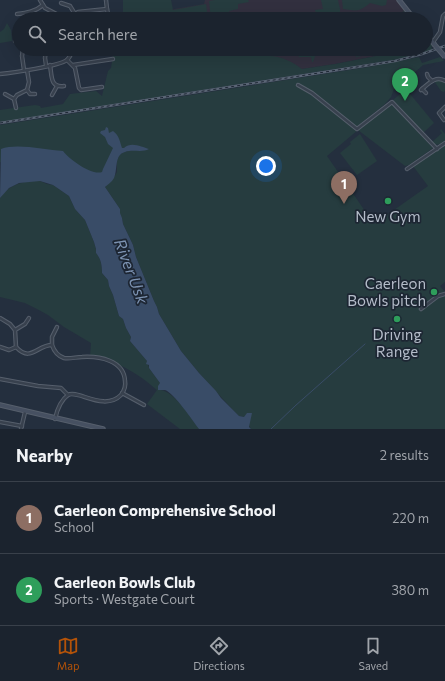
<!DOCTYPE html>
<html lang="en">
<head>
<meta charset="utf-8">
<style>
  body { margin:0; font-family:Commissioner,sans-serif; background:#282f3a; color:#f1f3f6 }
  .you { position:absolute; left:266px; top:166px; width:14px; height:14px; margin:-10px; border:3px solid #fff; border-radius:50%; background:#1a73e8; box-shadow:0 0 0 6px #1a73e833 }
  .badge { display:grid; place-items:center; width:26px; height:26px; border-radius:50%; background:#b45309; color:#fff; font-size:13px; font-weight:700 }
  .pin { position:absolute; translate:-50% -33px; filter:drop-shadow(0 1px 2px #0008) }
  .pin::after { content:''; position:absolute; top:21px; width:14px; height:12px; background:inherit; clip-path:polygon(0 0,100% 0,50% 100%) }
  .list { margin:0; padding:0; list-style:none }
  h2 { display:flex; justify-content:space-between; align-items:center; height:52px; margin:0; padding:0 16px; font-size:17px }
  h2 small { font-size:13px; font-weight:400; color:#a0a4aa }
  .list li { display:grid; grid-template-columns:26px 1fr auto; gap:12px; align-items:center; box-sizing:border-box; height:72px; padding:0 16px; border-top:1px solid #39404a }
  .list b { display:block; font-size:15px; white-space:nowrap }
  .list p { margin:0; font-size:13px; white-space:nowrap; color:#a0a4aa }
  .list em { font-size:13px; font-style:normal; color:#a0a4aa }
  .icon { flex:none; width:22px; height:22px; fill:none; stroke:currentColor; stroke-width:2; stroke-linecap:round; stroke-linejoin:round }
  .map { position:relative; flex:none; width:445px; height:429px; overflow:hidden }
  .search { position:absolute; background:#1b232e; box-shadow:0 4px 16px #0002; left:12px; right:12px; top:12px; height:44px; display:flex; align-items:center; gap:10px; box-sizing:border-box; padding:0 14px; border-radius:22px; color:#a0a4aa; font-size:15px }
  .sheet { height:196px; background:#1b232e }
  nav { display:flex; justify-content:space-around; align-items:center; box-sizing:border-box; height:56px; border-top:1px solid #39404a; background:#1b232e; font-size:11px; color:#a0a4aa }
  nav a { display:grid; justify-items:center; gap:2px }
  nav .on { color:#b45309 }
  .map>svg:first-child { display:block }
  .medical { fill:#32303f }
  .green { fill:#263c3f }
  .water { fill:#394c67 }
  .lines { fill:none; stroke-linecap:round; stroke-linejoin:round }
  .stream { stroke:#394c67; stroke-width:1 }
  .street-casing { stroke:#565f6c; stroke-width:4.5 }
  .secondary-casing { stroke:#565f6c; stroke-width:5.5 }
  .street { stroke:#38414e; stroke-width:2.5 }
  .secondary { stroke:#465061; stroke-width:3.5 }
  .rail-casing { stroke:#5a6575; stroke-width:2.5 }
  .rail { stroke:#1d2633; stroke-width:1; stroke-dasharray:3; stroke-linecap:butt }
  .secondary-bridge-casing { stroke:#565f6c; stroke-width:5.5; stroke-linecap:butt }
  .secondary-bridge { stroke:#465061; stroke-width:3.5 }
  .leisure-dot { fill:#2e9e5b; stroke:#1d2633; stroke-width:1.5 }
  .labels { text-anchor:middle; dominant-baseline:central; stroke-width:3.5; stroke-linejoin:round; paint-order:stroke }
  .poi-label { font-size:15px; fill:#b4bcc9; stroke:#1d2633 }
  .water-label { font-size:16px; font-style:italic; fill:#7c92b1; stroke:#1d2633 }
</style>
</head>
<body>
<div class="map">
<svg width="445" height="429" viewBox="0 0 445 429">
  <rect width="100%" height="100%" fill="#242f3e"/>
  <g class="medical">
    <path d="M205 0H399L414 19H158L157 12 204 4Z"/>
    <path d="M178 49H412L335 64 302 69Z"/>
  </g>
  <g class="green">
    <path d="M123 0H171L173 10 206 4 208 19H123Z"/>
    <path d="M215 0H248L249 2 238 4V9L229 11 230 19H211L209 1Z"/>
    <path d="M321 0H338L340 9V19H322L316 13 315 10 323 9Z"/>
    <path d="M342 0H387L386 5 382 6 370 3C359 12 358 11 343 9Z"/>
    <path d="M404 11 411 19H390L392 13H401Z"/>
    <path d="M364 12 382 16 381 19H364L362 13Z"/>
    <path d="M7 23 11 30 12 41 0 43V32L4 29Z"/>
    <path d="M429 42 432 43 434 44 431 47 433 50 405 58 0 122V110L35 105 40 106 41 108 63 104 70 94 96 91 102 96 108 71 111 68 114 49H269V56C281 56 293 62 302 69L335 64 412 49H426V44Z"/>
    <path d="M288 49H324L322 53 316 54 313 62H312L311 57H299L298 55H289Z"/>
    <path d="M355 49H398L356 57Z"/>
    <path d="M419 57 422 63 440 57 444 61 423 65 403 83 394 89 391 97 385 104 358 126V128L391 104 393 105 433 148 409 165 405 166 358 130 327 156 374 224 428 186 413 166 445 144V282L440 286 445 292V429H251L244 417 239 416 233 410 199 373 181 351 159 314 157 307 154 301 136 257 133 245 123 224 122 218 119 213 120 209 105 187C109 182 114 178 117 172 117 169 117 165 117 162 118 151 128 151 137 150L130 147 120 151 106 179 0 162V125L368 67Z"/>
    <path d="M439 80 445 82V90L444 92 441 91 434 81Z"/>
    <path d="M406 89 434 123 424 132 422 133 393 100Z"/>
    <path d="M441 129 445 134V141C440 145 437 146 432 142L442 133 440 131Z"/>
    <path d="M360 134 377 161 357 175 340 153 351 144 350 142Z"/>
    <path d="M30 181H40L47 184 53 185 69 196 75 209 85 220 94 242 96 249V253C101 259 102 265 102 273L108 280 109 286 113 295 119 316 123 319 126 328 131 337 130 341 147 361 149 368 160 383 161 390C175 393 190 416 199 429H180L147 404 157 390C136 372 118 361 90 357L91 343 64 327 48 315 37 309 25 303 0 297V198C7 187 18 183 30 181Z"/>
  </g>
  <path class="water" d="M106 127 108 128 109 133 113 131C119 135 120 142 122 148H124C131 141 142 147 149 149 142 153 133 149 125 152 114 155 118 169 114 178 112 182 108 184 105 187L120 209V213L122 218 123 224 133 245 136 257 154 301 157 307 159 314 181 351 199 373 216 391 221 398 239 416 244 417 247 413H252L249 427 251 429H199C193 421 174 393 165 390 163 390 160 390 158 390V386L160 383 149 368V365L146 364 147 361 130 341 131 337 126 328 123 319 119 316 113 295 109 286 108 280 102 273C102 265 101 259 96 253V249L94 242 85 220 75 209 69 196 53 185 40 181 19 183 9 188 0 198 1 149C17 143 45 150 63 151 69 159 92 176 102 172L103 169 113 148 108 144 105 137 100 133 101 131 105 130Z"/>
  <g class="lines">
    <path class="stream" d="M271 429 295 406 365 344"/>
    <g class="street-casing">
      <g id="street">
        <path d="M40 0 45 8 66 19"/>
        <path d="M106 0 107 9"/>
        <path d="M61 3 70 6 75 14"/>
        <path d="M17 14C26 13 35 12 43 5"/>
        <path d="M70 19 78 12 107 9 109 19"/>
        <path d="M15 41H19"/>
        <path d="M433 42 440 32 443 16 445 14"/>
        <path d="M23 49 22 56 24 70"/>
        <path d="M46 49 45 58 46 65"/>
        <path d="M67 60 75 68 79 88 81 90 102 87"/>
        <path d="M50 65C52 76 50 88 64 86"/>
        <path d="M73 65 113 59"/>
        <path d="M0 74C12 73 59 66 67 60 70 57 72 52 73 49"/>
        <path d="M427 74 428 77 432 81"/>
        <path d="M298 85 312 93 357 129 392 102 437 149"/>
        <path d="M422 89 426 93"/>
        <path d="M27 90 30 94H35"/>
        <path d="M421 90C428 84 436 75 445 81"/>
        <path d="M5 94 14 99 17 95 27 90 29 82 27 70"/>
        <path d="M52 95 57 86"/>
        <path d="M14 99 16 108"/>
        <path d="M444 120 439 113 445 107"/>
        <path d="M407 169 445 143"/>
        <path d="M421 309 438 296 445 294"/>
        <path d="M0 318 10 324 15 330"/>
        <path d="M0 347 9 350 16 347C31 363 37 345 52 345"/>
        <path d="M16 347 15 330 25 324 29 318"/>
        <path d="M0 379 38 386 61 388 68 395"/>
        <path d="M122 393 144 405"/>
        <path d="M55 419C57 410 61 400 68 395 77 389 104 412 121 395 124 391 126 386 125 381 124 360 99 356 82 357 76 357 70 359 64 358 58 356 54 351 52 345V337L57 327"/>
        <path d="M0 422 22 426"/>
        <path d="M21 429 25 412"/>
      </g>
    </g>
    <g class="secondary-casing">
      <g id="secondary">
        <path d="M399 0 414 19"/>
        <path d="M426 34 434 44"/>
        <path d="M0 405 103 429"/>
      </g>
    </g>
    <use href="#street" class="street"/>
    <use href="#secondary" class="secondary"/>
    <g class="rail-casing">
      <path id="rail" d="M0 123 395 61 422 54 445 46"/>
    </g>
    <use href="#rail" class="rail"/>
    <g class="secondary-bridge-casing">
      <path id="secondary-bridge" d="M434 44 445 57"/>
    </g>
    <use href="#secondary-bridge" class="secondary-bridge"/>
  </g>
  <g class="leisure-dot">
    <circle cx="388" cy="201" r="4"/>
    <circle cx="434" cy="292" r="4"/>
    <circle cx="397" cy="319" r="4"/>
  </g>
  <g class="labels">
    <g class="poi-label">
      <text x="388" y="216">New Gym</text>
      <text x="426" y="283" text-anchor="end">Caerleon<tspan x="426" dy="17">Bowls pitch</tspan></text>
      <text x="397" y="334">Driving<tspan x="397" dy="17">Range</tspan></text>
    </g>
    <g class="water-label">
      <text transform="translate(132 271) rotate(69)">River Usk</text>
    </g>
  </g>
</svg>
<div class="you"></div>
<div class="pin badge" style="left:344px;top:204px;background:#8d6e63">1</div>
<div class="pin badge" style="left:405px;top:101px;background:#2e9e5b">2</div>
<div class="search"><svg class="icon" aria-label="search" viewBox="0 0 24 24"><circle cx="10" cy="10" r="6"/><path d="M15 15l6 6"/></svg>Search here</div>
</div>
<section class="sheet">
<h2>Nearby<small>2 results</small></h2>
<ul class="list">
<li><span class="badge" style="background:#8d6e63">1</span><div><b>Caerleon Comprehensive School</b><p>School</p></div><em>220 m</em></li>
<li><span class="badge" style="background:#2e9e5b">2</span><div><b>Caerleon Bowls Club</b><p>Sports · Westgate Court</p></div><em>380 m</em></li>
</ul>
</section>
<nav>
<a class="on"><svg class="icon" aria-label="map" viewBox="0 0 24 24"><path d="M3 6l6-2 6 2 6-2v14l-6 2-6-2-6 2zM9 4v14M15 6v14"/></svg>Map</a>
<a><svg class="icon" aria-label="directions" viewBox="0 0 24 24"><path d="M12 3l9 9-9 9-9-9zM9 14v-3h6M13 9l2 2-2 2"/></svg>Directions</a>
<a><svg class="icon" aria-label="saved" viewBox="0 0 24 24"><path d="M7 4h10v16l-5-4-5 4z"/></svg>Saved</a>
</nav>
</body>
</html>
